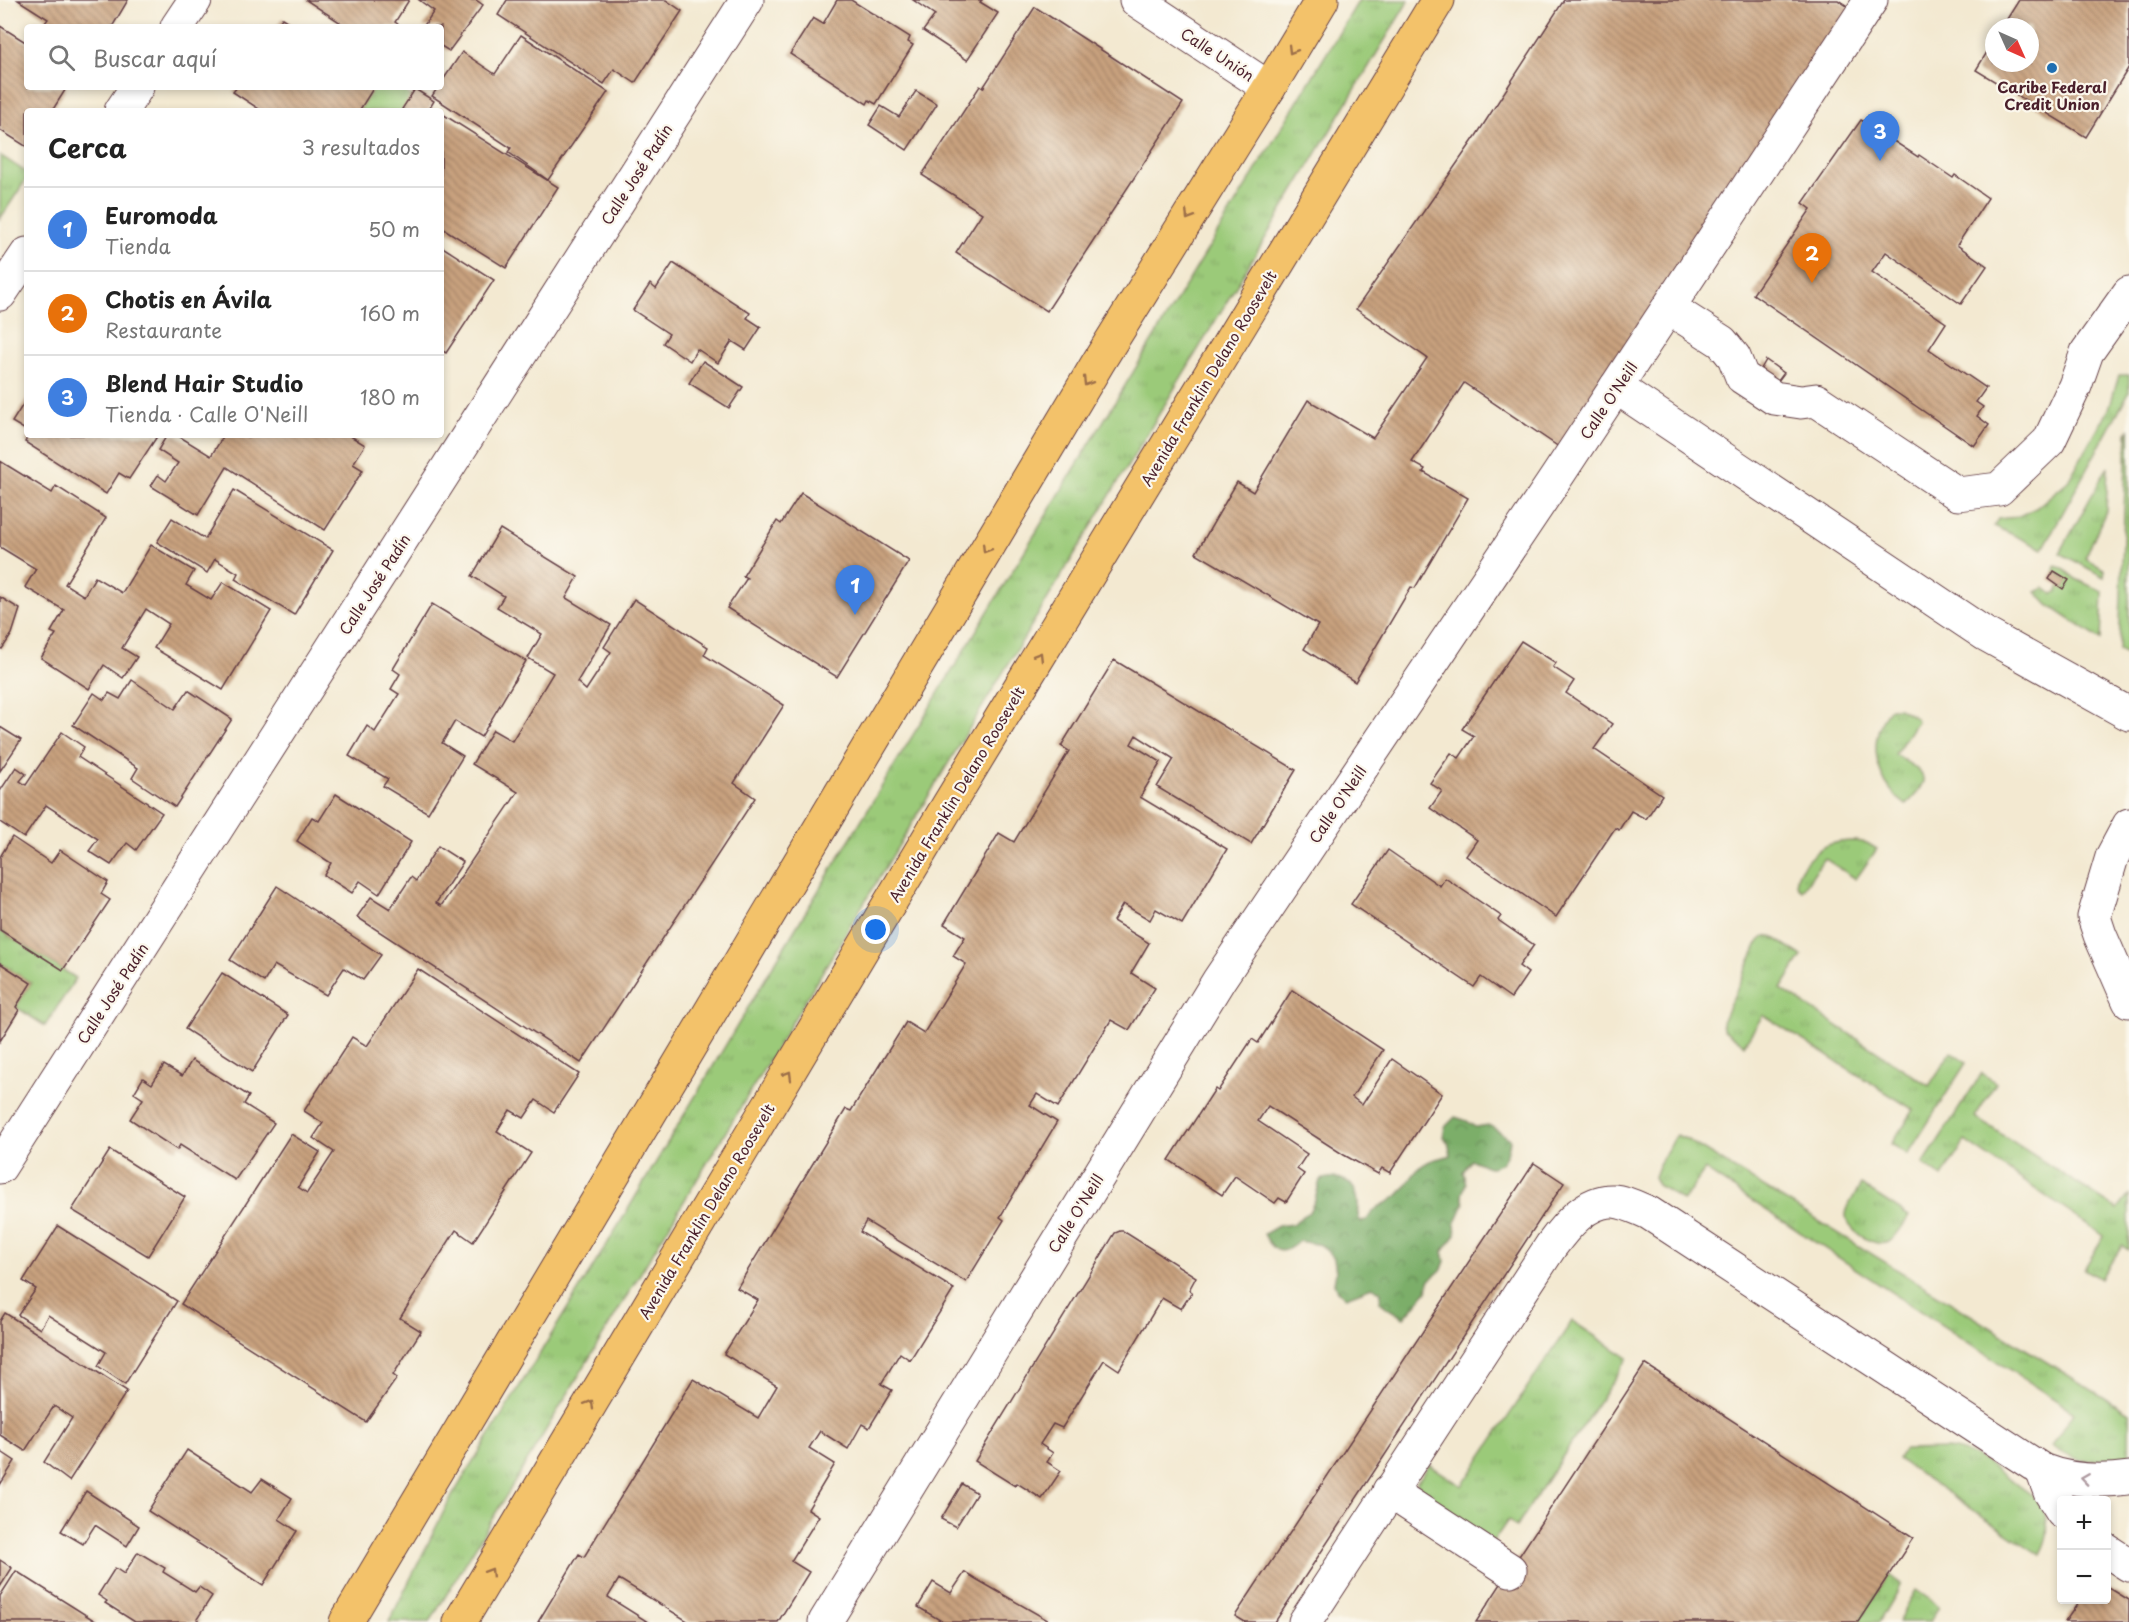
<!DOCTYPE html>
<html lang="es">
<head>
<meta charset="utf-8">
<style>
  body { margin:0; font-family:"Playpen Sans",sans-serif; background:#f2f2f2; color:#222 }
  .controls { position:absolute; right:18px; bottom:18px; display:grid; overflow:hidden; border-radius:6px; box-shadow:0 3px 9px #0003 }
  .controls button { width:54px; height:54px; display:grid; place-items:center; padding:0; border:0; border-bottom:2px solid #e0e0e0; background:#fff; color:#222; font:30px sans-serif }
  .compass { position:absolute; left:1985px; top:18px; width:54px; height:54px; border-radius:50%; background:#fff; box-shadow:0 3px 9px #0003; rotate:135deg }
  .you { position:absolute; left:876px; top:930px; width:21px; height:21px; margin:-15px; border:4px solid #fff; border-radius:50%; background:#1a73e8; box-shadow:0 0 0 9px #1a73e833 }
  .badge { display:grid; place-items:center; width:39px; height:39px; border-radius:50%; background:#db2777; color:#fff; font-size:20px; font-weight:700 }
  .pin { position:absolute; translate:-50% -50px; filter:drop-shadow(0 2px 3px #0008) }
  .pin::after { content:''; position:absolute; top:32px; width:21px; height:18px; background:inherit; clip-path:polygon(0 0,100% 0,50% 100%) }
  .list { margin:0; padding:0; list-style:none }
  h2 { display:flex; justify-content:space-between; align-items:center; height:78px; margin:0; padding:0 24px; font-size:26px }
  h2 small { font-size:20px; font-weight:400; color:#767676 }
  .list li { display:grid; grid-template-columns:39px 1fr auto; gap:18px; align-items:center; box-sizing:border-box; height:84px; padding:0 24px; border-top:2px solid #e0e0e0 }
  .list b { display:block; font-size:22px; white-space:nowrap }
  .list p { margin:0; font-size:20px; white-space:nowrap; color:#767676 }
  .list em { font-size:20px; font-style:normal; color:#767676 }
  .icon { flex:none; width:33px; height:33px; fill:none; stroke:currentColor; stroke-width:2; stroke-linecap:round; stroke-linejoin:round }
  .map { position:relative; flex:none; width:2129px; height:1622px; overflow:hidden }
  .search { position:absolute; background:#fff; box-shadow:0 3px 9px #0003; left:24px; top:24px; width:420px; height:66px; display:flex; align-items:center; gap:15px; box-sizing:border-box; padding:0 21px; border-radius:6px; color:#767676; font-size:22px }
  .panel { position:absolute; background:#fff; box-shadow:0 3px 9px #0003; left:24px; top:108px; width:420px; height:330px; border-radius:6px }
  .map>svg:first-child { display:block }
  .grass { fill:url(#grass-tufts); stroke:#727452; stroke-width:1.5 }
  .forest { fill:url(#forest-crowns); stroke:#63664a; stroke-width:1.5 }
  .building { fill:url(#building-back-hatch) }
  .lines { fill:none; stroke-linecap:round; stroke-linejoin:round }
  .minor-casing { stroke:#633d44; stroke-width:35 }
  .major-casing { stroke:#633d44; stroke-width:35 }
  .minor { stroke:#fff; stroke-width:33 }
  .major { stroke:#f3c26a; stroke-width:33 }
  .oneway { stroke:#9e704a }
  .oneway2 { stroke:#ae9aa0 }
  .poi-dot { fill:#1f6fb2; stroke:#fbf7ec; stroke-width:2 }
  .labels { text-anchor:middle; dominant-baseline:central; stroke-width:4.5; stroke-linejoin:round; paint-order:stroke }
  .street-label { font-size:15px; fill:#4a1f2b; stroke:#fbf7ec }
  .poi-label { font-size:15px; font-weight:bold; fill:#4a1f2b; stroke:#fbf7ec }
</style>
</head>
<body>
<div class="map">
<svg width="2129" height="1622" viewBox="0 0 2129 1622">
  <defs>
    <pattern id="grass-tufts" width="24" height="20" patternUnits="userSpaceOnUse" patternTransform="scale(1.5)"><rect width="24" height="20" fill="#9bca79"/><path d="M3 7l-1-3M5 7V3M7 7l1-3M15 17l-1-3M17 17v-4M19 17l1-3" fill="none" stroke="#87ad69"/></pattern>
    <pattern id="forest-crowns" width="20" height="18" patternUnits="userSpaceOnUse" patternTransform="scale(1.5)"><rect width="20" height="18" fill="#7cae69"/><path d="M2 6a3 3 0 1 1 6 0M12 15a3 3 0 1 1 6 0" fill="none" stroke="#688d57"/></pattern>
    <pattern id="building-back-hatch" width="6" height="6" patternUnits="userSpaceOnUse" patternTransform="scale(1.5)"><rect width="6" height="6" fill="#c8a17e"/><path d="M-1 5l2 2M0 0l6 6M5-1l2 2" fill="none" stroke="#a48367"/></pattern>
  </defs>
  <rect width="100%" height="100%" fill="#fbf7ec"/>
  <filter id="ink" filterUnits="userSpaceOnUse"><feTurbulence type="fractalNoise" baseFrequency=".0167" numOctaves="2"/><feDisplacementMap in="SourceGraphic" scale="12" xChannelSelector="R" yChannelSelector="G"/><feConvolveMatrix kernelMatrix="1 2 1 2 8 2 1 2 1" color-interpolation-filters="sRGB"/></filter>
  <filter id="wash" filterUnits="userSpaceOnUse"><feTurbulence type="fractalNoise" baseFrequency=".008" numOctaves="4" result="noise"/><feDisplacementMap in="SourceGraphic" scale="24" xChannelSelector="R" yChannelSelector="G"/><feGaussianBlur stdDeviation="1.35" result="paint"/><feColorMatrix in="noise" values="0 0 0 0 0 0 0 0 0 0 0 0 0 0 0 0 0 1.4 0 .05"/><feComposite in="paint" operator="in"/></filter>
  <g filter="url(#wash)">
    <rect width="100%" height="100%" fill="#f3e9d1"/>
    <g class="grass">
      <path d="M1359 0H1409L430 1622H389L449 1501 612 1236 777 959Z"/>
      <path d="M374 87H399L411 96 405 111H359Z"/>
      <path d="M0 155 27 173V178L0 219Z"/>
      <path d="M2119 375H2129V392L2043 549 1994 526 1998 519 2017 517 2036 508 2068 481 2109 409Z"/>
      <path d="M2129 429V655L2119 650 2127 432Z"/>
      <path d="M2108 466 2106 511 2085 558 2105 570 2104 577 2060 553Z"/>
      <path d="M2055 566 2062 568 2076 579 2103 592 2101 640 2048 605 2036 592 2044 588 2053 594 2057 592 2060 586 2064 588 2068 580 2054 571Z"/>
      <path d="M1891 708H1899L1916 718 1917 721 1895 754C1923 774 1936 775 1906 805 1884 789 1871 760 1878 732 1880 724 1884 717 1888 710Z"/>
      <path d="M1855 841 1867 843 1877 849 1856 879 1824 858 1802 891C1785 879 1814 851 1827 845 1836 842 1846 841 1855 841Z"/>
      <path d="M0 930 76 978 45 1026 16 1007 31 983 0 963Z"/>
      <path d="M1771 936 1802 956 1781 989 1929 1086 1951 1052 1966 1063 1908 1154 1891 1144 1914 1110 1763 1015 1744 1045 1723 1029 1722 1022 1759 941 1764 937Z"/>
      <path d="M1982 1073 1996 1083 1975 1117 2118 1210 2129 1195V1250L2122 1246 2100 1279 2084 1269 2104 1236 1965 1141 1942 1177 1923 1164Z"/>
      <path d="M1676 1135 1686 1139 2129 1413V1459C2092 1456 2088 1471 2052 1446L2074 1412 1705 1170 1683 1201 1658 1185 1654 1177 1658 1166Z"/>
      <path d="M1861 1185 1909 1216C1904 1224 1898 1236 1889 1242 1875 1249 1845 1230 1846 1214 1847 1205 1856 1193 1861 1185Z"/>
      <path d="M1572 1321 1628 1358 1516 1527 1508 1520 1493 1542 1426 1496 1420 1491 1417 1482 1430 1465 1462 1486Z"/>
      <path d="M1948 1449C1980 1452 2007 1478 2032 1495 2050 1513 2052 1533 2040 1555L1898 1459 1903 1450Z"/>
      <path d="M1889 1575 1901 1584 1879 1622H1858Z"/>
      <path d="M1916 1590 1939 1606 1930 1622H1898Z"/>
    </g>
    <path class="forest" d="M1455 1117 1467 1121 1475 1127 1489 1125 1510 1139C1509 1150 1505 1168 1489 1167 1484 1166 1477 1161 1471 1160L1463 1172 1466 1184 1462 1194 1464 1204 1455 1224 1456 1235 1443 1251 1445 1261 1442 1269 1429 1281 1427 1291 1404 1318 1389 1309 1380 1302 1381 1291 1372 1287 1346 1297 1337 1291 1334 1283 1336 1272 1334 1258 1321 1245 1299 1241C1283 1256 1274 1254 1264 1234L1278 1226 1292 1224 1309 1212 1315 1200 1320 1180C1339 1174 1356 1180 1358 1203 1358 1211 1356 1212 1360 1221L1367 1220C1377 1203 1383 1207 1396 1197 1408 1188 1413 1169 1428 1162 1435 1158 1444 1158 1451 1155L1448 1142 1443 1137 1445 1127Z"/>
    <g id="blocks">
      <g class="building">
        <path d="M18 0H128L112 27H42L48 19Z"/>
        <path d="M306 0H409L395 22 402 27H347Z"/>
        <path d="M419 0H476L483 5 449 51 441 46V27H423L434 11Z"/>
        <path d="M507 0H666L682 11 635 83 614 69 604 84 498 15Z"/>
        <path d="M837 0H851L910 37 908 42 913 45 876 104 869 100 867 104 790 54 813 18 823 24Z"/>
        <path d="M913 0H982L980 2 998 13 967 60 923 31 935 15Z"/>
        <path d="M1564 0H1838L1855 11 1559 447 1464 383 1412 462 1425 469 1423 472 1468 498 1415 588 1411 587 1355 682 1304 649 1318 625 1196 553 1237 482 1253 492 1308 400 1373 438 1427 358 1356 309 1476 136Z"/>
        <path d="M2019 0H2129V67L2086 137 1976 70 1994 41V63H2030V27H2002Z"/>
        <path d="M1035 7 1183 103 1047 311 956 253 982 213 922 175 980 86 983 88Z"/>
        <path d="M282 18 296 27H276Z"/>
        <path d="M0 26 27 43V87H67L52 111H27V147L0 130Z"/>
        <path d="M521 35 608 92 548 180 508 152 511 148 432 96 438 87H441V83L462 52 495 74Z"/>
        <path d="M237 87H374L359 111H262L233 92Z"/>
        <path d="M415 89 434 101 428 111H405L402 109Z"/>
        <path d="M916 91 937 104 907 150 869 125 881 106 899 117Z"/>
        <path d="M441 113 558 187 506 268 441 227Z"/>
        <path d="M1861 120 1918 157 1919 155 1953 178 1955 175 1988 198 1957 245 1987 266 1961 304 1886 252 1872 272 1946 323 1929 349 1986 388 1976 402 1983 407 1977 416 1989 425 1974 446 1753 294 1811 209 1803 203Z"/>
        <path d="M441 246 494 280 446 353 441 350Z"/>
        <path d="M673 263 750 313 747 318 761 327 746 350 732 341 718 363 697 349 690 361 663 343 669 334 633 310 650 284 656 289Z"/>
        <path d="M1766 360 1784 373 1775 385 1758 374Z"/>
        <path d="M703 361 743 387 729 408 689 383Z"/>
        <path d="M27 398V431L12 422Z"/>
        <path d="M29 435H158L129 479 119 473 106 494 25 442Z"/>
        <path d="M167 435H177L211 456 224 435H244L249 438 252 435H349L365 445 353 464 363 470 325 530 227 467 198 515 151 486 158 475 166 481 178 463 158 450Z"/>
        <path d="M0 461 52 493 56 486 106 518 65 584 84 596 95 577 122 593 151 545 194 571 186 585 211 600 223 582 271 611 223 690 154 648 169 624 146 609 122 648 137 657 123 678 104 665 89 689 41 658 56 634 51 632 64 610 25 587 36 569 0 547Z"/>
        <path d="M234 490 333 550 294 615 235 579 238 573 215 559 207 573 157 542 172 518 205 539Z"/>
        <path d="M801 493 909 561 837 677 727 608 747 578 743 576 777 521 781 524Z"/>
        <path d="M500 529 578 577 566 598 611 625 577 682 586 690 611 652 604 647 634 599 708 647 704 655 784 705 734 783 755 798 581 1063 357 917 371 897 390 909 411 877 416 881 438 846 463 862 436 903 441 906 518 792 472 764 493 730 512 741 553 673 528 658 542 634 497 607 504 596 472 576Z"/>
        <path d="M2054 571 2069 580 2063 589 2049 579Z"/>
        <path d="M0 597 20 609 12 634 2 649 0 648Z"/>
        <path d="M432 604 526 661 481 737 455 721 442 743 463 756 428 813 383 786 388 779 349 756 367 726 375 732 399 694 391 689 400 674 393 669Z"/>
        <path d="M1521 641 1556 663 1553 667 1574 681 1566 693 1612 724 1594 749 1662 795 1646 819 1631 811 1619 830 1615 828 1556 917 1466 856 1477 840 1430 808 1442 791 1430 783 1451 753 1459 758 1474 736 1462 729Z"/>
        <path d="M1114 660 1296 770 1251 844 1157 787 1174 759 1136 735 1131 744 1161 762 1140 797 1227 849 1182 924 1156 909 1150 920 1123 904 1113 921 1149 943 1131 973 1155 988 1129 1030 1111 1020 1058 1107 1037 1094 1030 1105 1057 1122 1000 1217 1004 1220 966 1282 866 1221 860 1232 954 1289 910 1360 900 1353 881 1384 892 1390 869 1428 862 1424 848 1449 820 1431 809 1448 835 1464 808 1509 819 1516 791 1561 809 1572 778 1622H689L619 1579 608 1597 648 1622H538L579 1554 584 1557 693 1379 758 1418 777 1386 724 1354 758 1300 737 1288 846 1109 851 1111 906 1022 924 1033 966 964 953 956 965 937 944 924 999 833 1014 842 1069 751 1061 746Z"/>
        <path d="M132 680 175 709 188 690 232 719 175 807 132 778 138 768 73 725 94 693 104 700 109 693 120 699Z"/>
        <path d="M0 727 21 740 0 771Z"/>
        <path d="M62 732 84 747 78 757 162 813 136 850 127 843 111 865 89 851 98 839 46 805 24 838 0 822V791L16 767 26 774 20 781 26 785Z"/>
        <path d="M336 794 411 842 379 894 360 881 352 893 324 875 331 863 297 841 312 817 319 821Z"/>
        <path d="M12 837 51 863 60 850 108 882 101 894 110 900 63 970 0 930V857Z"/>
        <path d="M1388 850 1440 886 1445 878 1501 916 1498 920 1534 945 1519 966 1528 973 1511 998 1481 977 1474 987 1351 904Z"/>
        <path d="M277 886 381 955 363 980 344 968 326 995 274 965 264 982 230 960Z"/>
        <path d="M0 963 31 983 16 1007 19 1010 0 1041Z"/>
        <path d="M418 969 579 1074 554 1112 536 1100 524 1118 510 1110 497 1131 531 1153 473 1242 456 1230 400 1318 421 1331 393 1375 397 1378 366 1422 181 1304 291 1134 320 1152 298 1187 307 1193 334 1152 313 1138 323 1123 304 1111 352 1037 367 1046Z"/>
        <path d="M222 973 288 1015 252 1072 185 1029Z"/>
        <path d="M1292 990 1383 1050 1352 1097 1362 1105 1392 1059 1442 1094 1390 1173 1382 1168 1378 1174 1344 1155 1268 1106 1258 1121 1307 1154 1297 1169 1304 1174 1286 1202 1279 1198 1275 1203 1235 1176 1222 1195 1169 1160 1215 1089 1218 1091 1252 1039 1258 1043Z"/>
        <path d="M192 1060 249 1096 244 1104 274 1123 235 1180 180 1145 177 1150 130 1119 143 1099 134 1093 143 1078 152 1084 164 1065 182 1076Z"/>
        <path d="M110 1150 185 1197 148 1256 72 1210Z"/>
        <path d="M1534 1163 1564 1183 1275 1622H1245L1235 1616Z"/>
        <path d="M58 1226 177 1301 125 1384 98 1366 106 1352 48 1315 40 1329 18 1315 36 1289 23 1281Z"/>
        <path d="M1120 1231H1123L1196 1277 1189 1290 1192 1292 1181 1309 1162 1298 1119 1370 1104 1360 1062 1428 1053 1424 1040 1444 1053 1453 1047 1462 1061 1471 1042 1499 1017 1483 1015 1486 975 1461 1115 1233Z"/>
        <path d="M5 1313 127 1391 69 1481 44 1462 72 1418 54 1406 25 1451 0 1435V1321Z"/>
        <path d="M1645 1364 1913 1538 1858 1622H1476Z"/>
        <path d="M187 1450 252 1492 262 1479 292 1498 279 1519 297 1531 263 1585 148 1511Z"/>
        <path d="M0 1451 15 1461 0 1485Z"/>
        <path d="M962 1484 977 1493 956 1527 941 1519Z"/>
        <path d="M86 1491 139 1526 127 1546 95 1525 83 1544 61 1531Z"/>
        <path d="M138 1552 165 1568 163 1572 195 1592 199 1587 212 1596 197 1619 201 1622H135L105 1603 107 1601 98 1595 115 1568 124 1574Z"/>
        <path d="M0 1560 12 1568 0 1587Z"/>
        <path d="M16 1571 97 1622H0V1596Z"/>
        <path d="M965 1572 976 1579 1051 1622H943L918 1607 933 1582 951 1593Z"/>
        <path d="M2106 1586 2129 1600V1622H2065L2080 1600H2106Z"/>
      </g>
    </g>
  </g>
  <g filter="url(#ink)">
    <use href="#blocks" fill-opacity="0" stroke="#633d44" stroke-width="1.5"/>
    <g class="lines">
      <g class="minor-casing">
        <g id="minor">
          <path d="M1136 0 1269 88"/>
          <path d="M177 27 195 0"/>
          <path d="M121 111 137 87"/>
          <path d="M0 294 27 254"/>
          <path d="M1669 308 1722 342 1734 357 1742 377 1774 398 1801 402 1816 400 1958 494 1999 489 2049 441 2075 386 2087 352 2129 293"/>
          <path d="M1616 387 1985 634 2129 714"/>
          <path d="M2129 825 2112 857 2094 917 2100 935 2129 1001"/>
          <path d="M0 1167 747 0"/>
          <path d="M2042 1470 2050 1492 2062 1511"/>
          <path d="M1389 1491 1510 1570"/>
          <path d="M2106 1550 2129 1565"/>
          <path d="M825 1622 1219 980 1556 478 1871 0"/>
          <path d="M1305 1622 1551 1246C1565 1227 1587 1199 1614 1201 1626 1202 1637 1208 1649 1213L2042 1470C2070 1481 2100 1482 2129 1478"/>
        </g>
      </g>
      <g class="major-casing">
        <g id="major">
          <path d="M346 1622 1099 361 1269 88 1322 0"/>
          <path d="M460 1622 949 804 1438 0"/>
        </g>
      </g>
      <use href="#minor" class="minor"/>
      <use href="#major" class="major"/>
    </g>
    <defs><path id="oneway-chevron" d="M-2-3.5L2.5 0L-2 3.5" fill="none" stroke-width="1.6" stroke-linecap="round" stroke-linejoin="round" transform="scale(1.5)"/></defs>
    <g class="oneway">
      <use href="#oneway-chevron" transform="translate(1292 50) rotate(121)"/>
      <use href="#oneway-chevron" transform="translate(1189 216) rotate(122)"/>
      <use href="#oneway-chevron" transform="translate(1087 382) rotate(121)"/>
      <use href="#oneway-chevron" transform="translate(986 549) rotate(121)"/>
      <use href="#oneway-chevron" transform="translate(1039 656) rotate(-59)"/>
      <use href="#oneway-chevron" transform="translate(788 1075) rotate(-59)"/>
      <use href="#oneway-chevron" transform="translate(590 1404) rotate(-59)"/>
      <use href="#oneway-chevron" transform="translate(490 1572) rotate(-59)"/>
    </g>
    <use class="oneway2" href="#oneway-chevron" transform="translate(2085 1479) rotate(-172)"/>
  </g>
  <circle class="poi-dot" cx="2052" cy="68" r="6"/>
  <g class="labels">
    <g class="street-label">
      <text transform="translate(1218 54) rotate(33)">Calle Unión</text>
      <text transform="translate(636 174) rotate(-57)">Calle José Padín</text>
      <text transform="translate(1208 378) rotate(-59)">Avenida Franklin Delano Roosevelt</text>
      <text transform="translate(1608 400) rotate(-56)">Calle O'Neill</text>
      <text transform="translate(374 584) rotate(-57)">Calle José Padín</text>
      <text transform="translate(956 794) rotate(-59)">Avenida Franklin Delano Roosevelt</text>
      <text transform="translate(1337 804) rotate(-56)">Calle O'Neill</text>
      <text transform="translate(112 993) rotate(-57)">Calle José Padín</text>
      <text transform="translate(706 1211) rotate(-59)">Avenida Franklin Delano Roosevelt</text>
      <text transform="translate(1075 1213) rotate(-58)">Calle O'Neill</text>
    </g>
    <g class="poi-label">
      <text x="2052" y="86">Caribe Federal<tspan x="2052" dy="17">Credit Union</tspan></text>
    </g>
  </g>
</svg>
<div class="controls">
<button>+</button>
<button>−</button>
</div>
<svg class="compass" viewBox="-18 -18 36 36"><path d="M0-13l5 13h-10z" fill="#e53935"/><path d="M0 13l5-13h-10z" fill="#767676"/></svg>
<div class="you"></div>
<div class="pin badge" style="left:855px;top:615px;background:#3f7fe0">1</div>
<div class="pin badge" style="left:1812px;top:283px;background:#e8710a">2</div>
<div class="pin badge" style="left:1880px;top:161px;background:#3f7fe0">3</div>
<div class="search"><svg class="icon" aria-label="search" viewBox="0 0 24 24"><circle cx="10" cy="10" r="6"/><path d="M15 15l6 6"/></svg>Buscar aquí</div>
<section class="panel">
<h2>Cerca<small>3 resultados</small></h2>
<ul class="list">
<li><span class="badge" style="background:#3f7fe0">1</span><div><b>Euromoda</b><p>Tienda</p></div><em>50 m</em></li>
<li><span class="badge" style="background:#e8710a">2</span><div><b>Chotis en Ávila</b><p>Restaurante</p></div><em>160 m</em></li>
<li><span class="badge" style="background:#3f7fe0">3</span><div><b>Blend Hair Studio</b><p>Tienda · Calle O'Neill</p></div><em>180 m</em></li>
</ul>
</section>
</div>
</body>
</html>
